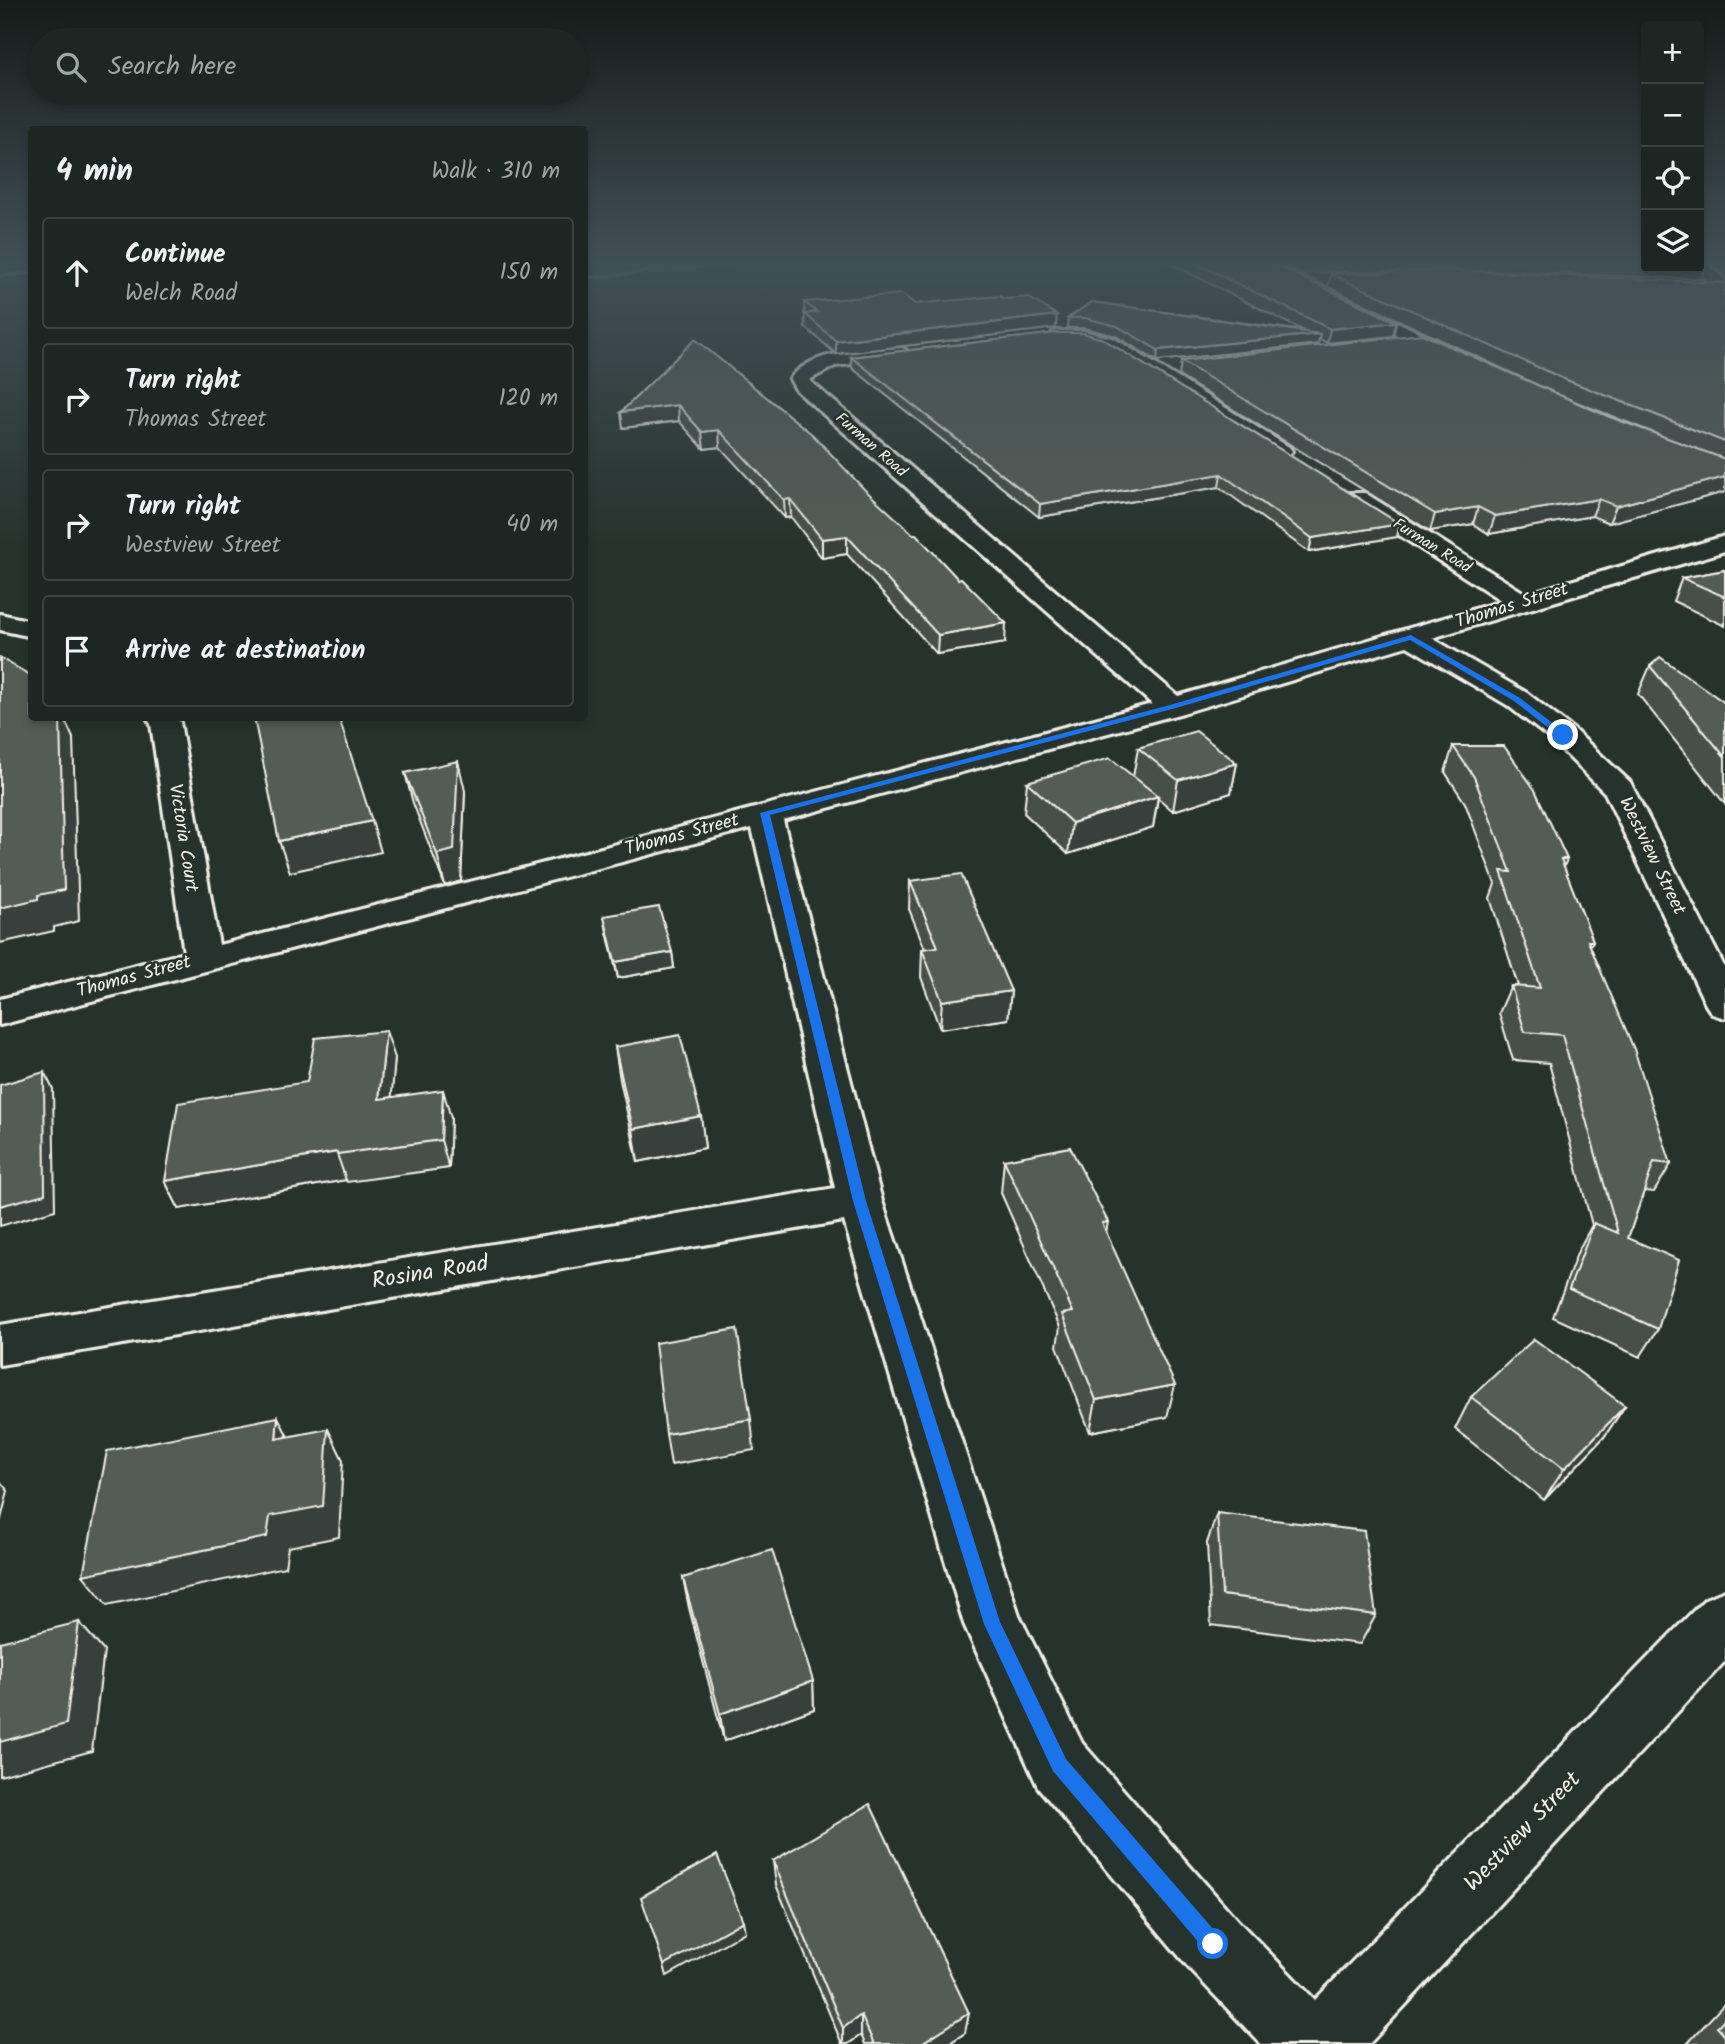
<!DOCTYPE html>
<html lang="en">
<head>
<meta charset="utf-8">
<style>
  body { margin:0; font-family:Kalam,sans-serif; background:#252e2a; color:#f1f3f6 }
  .controls { position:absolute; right:21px; top:21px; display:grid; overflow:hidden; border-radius:7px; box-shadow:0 4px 10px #0003 }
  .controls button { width:63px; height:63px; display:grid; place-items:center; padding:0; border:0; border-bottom:2px solid #3a4340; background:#1c2622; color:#f1f3f6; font:35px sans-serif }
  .stop { position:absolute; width:21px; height:21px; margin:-16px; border:5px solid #1a73e8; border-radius:50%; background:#fff }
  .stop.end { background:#1a73e8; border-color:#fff; box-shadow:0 2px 7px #0008 }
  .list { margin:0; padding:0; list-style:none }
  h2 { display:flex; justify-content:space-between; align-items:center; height:91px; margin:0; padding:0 28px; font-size:30px }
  h2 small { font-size:23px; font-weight:400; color:#a0a5a5 }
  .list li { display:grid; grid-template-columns:46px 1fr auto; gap:21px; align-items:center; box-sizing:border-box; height:112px; margin:0 14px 14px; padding:0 14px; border:2px solid #3a4340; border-radius:7px }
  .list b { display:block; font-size:26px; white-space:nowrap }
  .list p { margin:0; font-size:23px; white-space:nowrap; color:#a0a5a5 }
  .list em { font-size:23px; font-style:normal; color:#a0a5a5 }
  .icon { flex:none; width:38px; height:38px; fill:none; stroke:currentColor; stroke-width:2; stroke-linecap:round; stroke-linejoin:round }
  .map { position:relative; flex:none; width:1725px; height:2044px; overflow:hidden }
  .search { position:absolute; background:#1c2622; box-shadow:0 4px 10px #0003; left:28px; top:28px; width:560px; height:77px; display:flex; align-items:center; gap:18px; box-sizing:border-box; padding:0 24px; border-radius:38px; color:#a0a5a5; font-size:26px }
  .panel { position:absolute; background:#1c2622; box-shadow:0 4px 10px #0003; left:28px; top:126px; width:560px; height:595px; border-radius:7px }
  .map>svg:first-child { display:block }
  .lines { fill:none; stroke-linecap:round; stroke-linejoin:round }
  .stream { fill:#9fa39b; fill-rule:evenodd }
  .minor-casing { stroke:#f4f1e8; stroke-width:6 }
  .major-casing { stroke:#f4f1e8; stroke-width:6 }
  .minor { fill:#26332d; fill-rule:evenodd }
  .major { fill:#26332d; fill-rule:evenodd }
  .wall { fill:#474f49; stroke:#f4f1e8; stroke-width:2 }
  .shaded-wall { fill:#39403c; stroke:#f4f1e8; stroke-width:2 }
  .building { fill:#525c55; stroke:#f4f1e8; stroke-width:2 }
  .route { fill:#1a73e8 }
  .labels { text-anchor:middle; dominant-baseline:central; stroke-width:5; stroke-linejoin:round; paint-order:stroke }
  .far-street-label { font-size:16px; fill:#f4f1e8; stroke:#26332d }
  .street-label { font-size:19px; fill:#f4f1e8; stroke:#26332d }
  .near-street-label { font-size:23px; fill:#f4f1e8; stroke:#26332d }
</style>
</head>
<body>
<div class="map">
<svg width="1725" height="2044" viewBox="0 0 1725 2044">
  <rect width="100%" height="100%" fill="#26332d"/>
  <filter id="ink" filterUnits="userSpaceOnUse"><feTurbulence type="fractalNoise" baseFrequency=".0143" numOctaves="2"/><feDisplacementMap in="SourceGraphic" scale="14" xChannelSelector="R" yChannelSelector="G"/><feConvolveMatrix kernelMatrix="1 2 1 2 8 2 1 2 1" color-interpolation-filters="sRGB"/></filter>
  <g filter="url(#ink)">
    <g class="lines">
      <g class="stream">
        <path d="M739 260H750L727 266 584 280V276Z"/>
        <path d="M32 271V275L0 278V274Z"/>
      </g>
      <g class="minor-casing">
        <g id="minor">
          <path d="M1251 260H1267L1462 353 1465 357 1462 361H1450L1265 271Z"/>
          <path d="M1059 331H1083L1115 339 1289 447 1292 451 1289 455H1275L1103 347 1082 341 1053 340 1050 336 1053 332Z"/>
          <path d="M902 348 911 353 908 357 835 366 809 380 1178 696 1502 601 1349 503 1346 498 1349 493H1365L1526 594 1725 536V551L1432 638 1527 693 1573 729 1630 782 1725 968V1018L1712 1014 1706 1005 1605 793 1553 741 1507 705 1407 646 1183 713 783 820 882 1201 1019 1615 1082 1743 1237 1920 1315 2000 1705 1599 1725 1591V1661L1369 2044H1261L1189 1968 1038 1787 964 1624 844 1221 0 1365V1325L835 1188 752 828 0 1025V999L184 953 151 724 147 718H176L180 722 219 945 525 868 1152 704 796 390 790 379C813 348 867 351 902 348Z"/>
          <path d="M0 614 32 621V637L0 630Z"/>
        </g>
      </g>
      <g class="major-casing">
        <path id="major" d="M1699 260 1704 261 1725 280V294L1719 292 1694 268H1699Z"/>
      </g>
      <use href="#minor" class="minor"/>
      <use href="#major" class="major"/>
    </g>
    <g class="wall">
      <path d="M1163 260H1265L1396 322 1393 336 1327 343 1319 339 1318 344 1157 361 1116 336 1084 328H1067L1068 318 1092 302 1304 331Z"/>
      <path d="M1272 260H1646V268H1699V260L1706 265 1701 279 1459 270 1301 273Z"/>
      <path d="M1706 260H1725V276Z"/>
      <path d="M1331 274 1725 283V492L1609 523 1592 516 1489 534 1473 524 1430 531 1179 376 1181 361 1607 416 1674 441 1559 395 1328 287Z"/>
      <path d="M804 302 915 304 1056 328 836 354 805 327Z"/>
      <path d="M1057 333 1397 537 1309 552 1219 487 1039 517 852 368 851 357Z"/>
      <path d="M695 339 1005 643 937 654 847 554 822 558 791 517 785 518 720 447 704 449 679 421 623 428Z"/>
      <path d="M1725 570V626L1673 601 1682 578Z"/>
      <path d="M1650 666 1725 703V804L1638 694Z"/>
      <path d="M1453 746 1567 859 1564 867 1593 941 1590 946 1671 1164 1654 1192 1644 1191 1628 1238 1658 1329 1640 1357 1553 1317 1578 1251 1592 1225 1549 1063 1513 1060 1499 1013 1511 986H1518L1490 898 1495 884 1465 803 1445 772Z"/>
      <path d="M1138 748 1237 763 1231 793 1173 811 1158 798 1153 827 1068 854 1024 813 1027 782 1133 777Z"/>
      <path d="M405 773 465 791 461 881 445 886 413 803Z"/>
      <path d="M910 881 1011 991 1008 1019 940 1029 921 977 922 949H925L909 909Z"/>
      <path d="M604 916 672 952 674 968 618 978 607 932Z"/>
      <path d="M615 1047 701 1116 705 1148 638 1162 620 1080Z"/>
      <path d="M395 1058 391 1097 451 1118 449 1168 347 1182 346 1180 179 1209 165 1181 307 1082Z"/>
      <path d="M1004 1160 1106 1231 1167 1417 1090 1432 1057 1346 1060 1327 1001 1193Z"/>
      <path d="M1471 1397 1625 1406 1604 1437 1544 1500 1455 1429Z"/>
      <path d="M751 1419 754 1450 671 1465 666 1434Z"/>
      <path d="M1217 1513 1376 1615 1360 1644 1211 1625 1207 1543Z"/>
      <path d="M683 1578 813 1681 814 1709 724 1741 689 1608Z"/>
      <path d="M773 1861 965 2033 948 2044H865L861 2035 848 2044H842L776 1885Z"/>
      <path d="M1725 2003V2044H1687Z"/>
    </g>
    <g class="shaded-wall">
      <path d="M1057 315 1056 328 836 354V341Z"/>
      <path d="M1396 322 1393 336 1327 343 1330 329Z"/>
      <path d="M1320 334 1318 344 1157 361 1158 350Z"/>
      <path d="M678 405 679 421 623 428 621 412Z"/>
      <path d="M719 430 720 447 704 449 702 432Z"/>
      <path d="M1221 474 1219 487 1039 517 1040 504Z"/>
      <path d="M1725 477V492L1609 523 1616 506Z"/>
      <path d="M790 499 791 517 785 518 784 500Z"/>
      <path d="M1599 499 1592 516 1489 534 1495 516Z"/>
      <path d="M1478 507 1473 524 1430 531 1435 514Z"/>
      <path d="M1400 524 1397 537 1309 552 1312 538Z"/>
      <path d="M847 536V554L822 558V539Z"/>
      <path d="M1006 623 1005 643 937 654 938 635Z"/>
      <path d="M60 718H64L73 738 79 921 54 927V931L0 943V908Z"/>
      <path d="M458 761 465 791 461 881 445 886 437 854Z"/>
      <path d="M1237 763 1231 793 1173 811 1178 780Z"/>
      <path d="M1158 796 1153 827 1068 854 1072 823Z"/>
      <path d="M372 821 381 852 290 872 279 841Z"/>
      <path d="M672 952 674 968 618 978 615 962Z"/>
      <path d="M1011 991 1008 1019 940 1029 942 1001Z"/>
      <path d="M386 1031 395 1058 389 1127 379 1099Z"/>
      <path d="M44 1072 53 1089 55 1210 0 1226V1206Z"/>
      <path d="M443 1090 451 1118 449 1168 441 1140Z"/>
      <path d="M701 1116 705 1148 638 1162 633 1129Z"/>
      <path d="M337 1152V1154L346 1180 179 1209 165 1181Z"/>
      <path d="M1108 1222 1102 1255V1223Z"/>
      <path d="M1175 1385 1167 1417 1090 1432 1096 1400Z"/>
      <path d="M1625 1406 1604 1437 1544 1500 1564 1469Z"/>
      <path d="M278 1417 294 1449 276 1439Z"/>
      <path d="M328 1429 343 1460 339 1537 288 1547 285 1567 107 1605 83 1575 270 1516Z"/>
      <path d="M0 1481 8 1491 0 1523Z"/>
      <path d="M79 1622 104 1651 92 1751 0 1776V1742Z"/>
      <path d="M813 1681 814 1709 724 1741 720 1714Z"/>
      <path d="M743 1921 745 1932 667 1976 664 1965Z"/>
      <path d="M969 2013 965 2033 948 2044H920Z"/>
      <path d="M861 2015V2035L848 2044H843V2028Z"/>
    </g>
    <g class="building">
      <path d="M1189 260H1265L1396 322 1330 329Z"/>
      <path d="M1529 260H1646V263Z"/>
      <path d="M1699 260H1700L1706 265H1699Z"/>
      <path d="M1462 271 1725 283V442L1564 379 1331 274Z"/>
      <path d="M902 294 915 304 999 296 1005 299 1028 297 1057 315 836 341 805 314 817 312 804 302Z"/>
      <path d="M1092 302 1320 334 1158 350 1117 326 1085 318H1068Z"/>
      <path d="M1057 333H1083L1103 339 1400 524 1312 538 1221 474 1040 504 851 357Z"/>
      <path d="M1422 334 1607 416 1725 459V477L1616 506 1599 499 1495 516 1478 507 1435 514 1181 361Z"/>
      <path d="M695 339 813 435 864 489 913 534H916L958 579 961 578 1006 623 938 635 847 536 822 539 790 499 784 500 719 430 702 432 678 405 621 412Z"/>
      <path d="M1725 570V597L1682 578Z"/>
      <path d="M1660 657 1725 703V757L1650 666Z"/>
      <path d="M0 658 32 676V718H60L64 890 38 895V899L0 908Z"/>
      <path d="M254 718H339L372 821 279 841Z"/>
      <path d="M1196 731 1237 763 1178 780 1138 748Z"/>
      <path d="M1453 746H1504L1535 790 1567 859H1561L1593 941H1588L1634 1049 1671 1164 1654 1162 1628 1238 1679 1260 1658 1329 1569 1289 1594 1223 1618 1233 1562 1035 1525 1032 1511 986 1540 988 1501 871 1511 872 1474 777Z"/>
      <path d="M1110 758 1158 796 1072 823 1027 782Z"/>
      <path d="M458 761 454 850 437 854 405 773Z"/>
      <path d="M961 874 1011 991 942 1001 922 949 938 947 910 881Z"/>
      <path d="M659 907 672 952 615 962 604 916Z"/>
      <path d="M386 1031 379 1099 443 1090 441 1140 337 1154V1152L165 1181 178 1103 307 1082 315 1038Z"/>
      <path d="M680 1035 701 1116 633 1129 615 1047Z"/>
      <path d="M44 1072 45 1194 0 1206V1085Z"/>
      <path d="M1070 1147 1108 1222 1102 1223 1175 1385 1096 1400 1062 1314 1073 1312 1004 1160Z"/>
      <path d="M737 1329 751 1419 666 1434 655 1343Z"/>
      <path d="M1534 1339 1625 1406 1564 1469 1471 1397Z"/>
      <path d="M278 1417 276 1439 328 1429 323 1506 270 1516 267 1537 83 1575 107 1451Z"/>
      <path d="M1217 1513 1364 1531 1376 1615 1222 1595Z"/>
      <path d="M772 1550 813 1681 720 1714 683 1578Z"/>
      <path d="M79 1622 66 1724 0 1742V1642Z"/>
      <path d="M870 1804 969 2013 920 2044H874L861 2015 843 2028 773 1861Z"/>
      <path d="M717 1855 743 1921 664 1965 641 1897Z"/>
      <path d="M1725 2018V2036L1717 2027Z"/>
    </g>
  </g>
  <linearGradient id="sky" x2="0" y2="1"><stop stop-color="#151c19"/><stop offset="0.48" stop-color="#415057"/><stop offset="1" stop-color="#415057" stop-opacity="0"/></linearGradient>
  <rect width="1725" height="546" fill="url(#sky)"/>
  <path class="route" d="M1411 635 1520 698 1568 735 1560 737 1514 701 1410 640 1176 708 770 815 866 1201 1000 1622 1066 1759 1220 1937 1223 1944 1220 1951 1213 1954 1206 1951 1053 1771 984 1624 853 1201 760 813 1170 705Z"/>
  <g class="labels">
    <g class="far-street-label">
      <text transform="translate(871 445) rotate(41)">Furman Road</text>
      <text transform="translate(1432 546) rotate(32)">Furman Road</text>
    </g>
    <g class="street-label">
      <text transform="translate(1512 606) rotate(-17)">Thomas Street</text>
      <text transform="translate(682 835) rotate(-15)">Thomas Street</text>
      <text transform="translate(183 838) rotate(81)">Victoria Court</text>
      <text transform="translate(1652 856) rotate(64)">Westview Street</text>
      <text transform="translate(134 977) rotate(-15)">Thomas Street</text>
    </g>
    <g class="near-street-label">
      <text transform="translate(430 1273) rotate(-9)">Rosina Road</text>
      <text transform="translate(1523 1832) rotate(-46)">Westview Street</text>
    </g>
  </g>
</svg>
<div class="controls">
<button>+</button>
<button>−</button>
<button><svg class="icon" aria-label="locate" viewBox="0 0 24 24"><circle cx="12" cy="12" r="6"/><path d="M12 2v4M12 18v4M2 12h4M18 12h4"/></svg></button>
<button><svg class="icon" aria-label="layers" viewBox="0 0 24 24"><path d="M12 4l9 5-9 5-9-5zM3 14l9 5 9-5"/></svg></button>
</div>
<div class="stop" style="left:1213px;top:1944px"></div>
<div class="stop end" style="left:1563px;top:735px"></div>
<div class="search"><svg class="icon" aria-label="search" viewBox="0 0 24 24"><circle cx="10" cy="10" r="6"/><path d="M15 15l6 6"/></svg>Search here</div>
<section class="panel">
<h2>4 min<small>Walk · 310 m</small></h2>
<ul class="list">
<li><svg class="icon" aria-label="ahead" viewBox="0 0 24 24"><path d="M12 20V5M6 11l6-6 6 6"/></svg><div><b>Continue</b><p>Welch Road</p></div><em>150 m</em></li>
<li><svg class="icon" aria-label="right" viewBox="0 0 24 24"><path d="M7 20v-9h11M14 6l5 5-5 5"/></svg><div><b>Turn right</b><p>Thomas Street</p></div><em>120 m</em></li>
<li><svg class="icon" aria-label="right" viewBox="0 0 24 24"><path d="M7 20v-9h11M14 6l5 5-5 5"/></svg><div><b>Turn right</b><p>Westview Street</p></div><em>40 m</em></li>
<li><svg class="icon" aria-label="arrive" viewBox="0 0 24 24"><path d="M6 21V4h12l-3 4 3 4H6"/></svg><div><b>Arrive at destination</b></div></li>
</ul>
</section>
</div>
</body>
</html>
